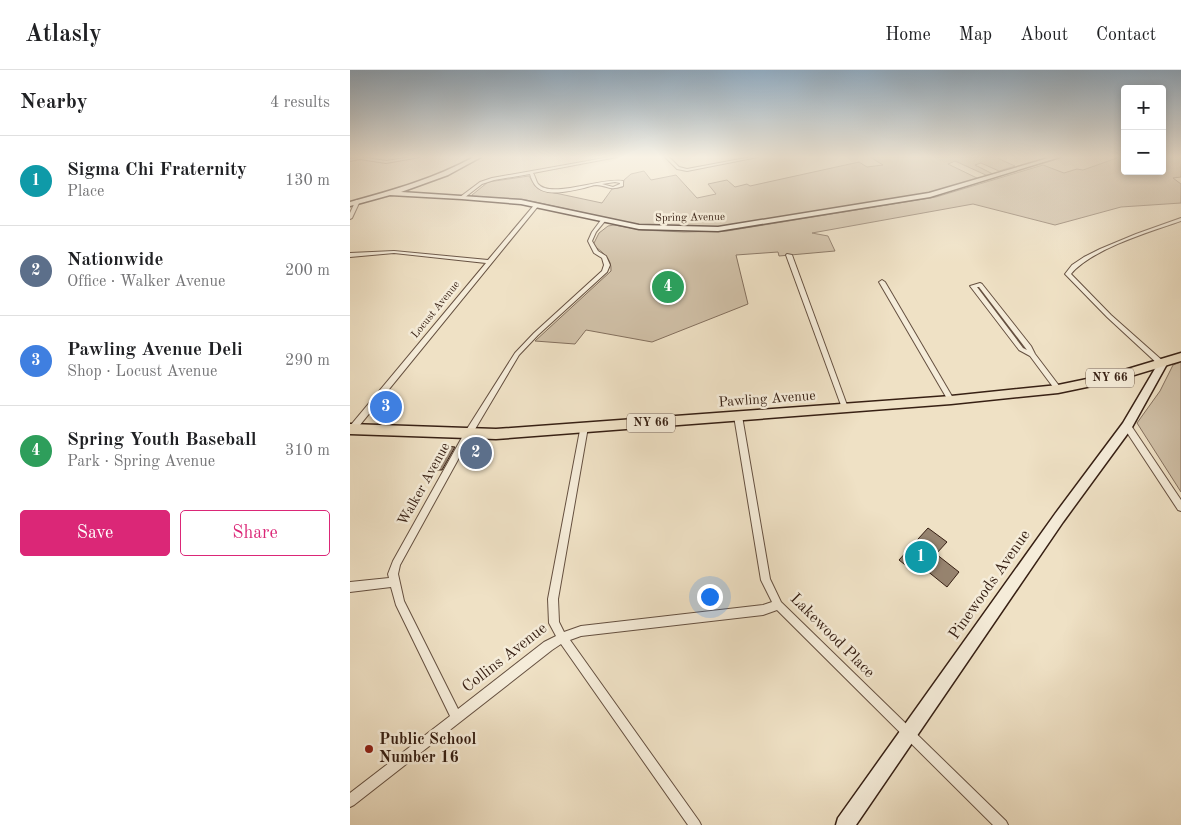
<!DOCTYPE html>
<html lang="en">
<head>
<meta charset="utf-8">
<style>
  body { margin:0; font-family:"Old Standard TT",serif; background:#f2f2f2; color:#202124 }
  .controls { position:absolute; right:15px; top:15px; display:grid; overflow:hidden; border-radius:5px; box-shadow:0 2px 8px #0003 }
  .controls button { width:45px; height:45px; display:grid; place-items:center; padding:0; border:0; border-bottom:1px solid #e0e0e0; background:#fff; color:#202124; font:25px sans-serif }
  .you { position:absolute; left:359px; top:526px; width:18px; height:18px; margin:-12px; border:4px solid #fff; border-radius:50%; background:#1a73e8; box-shadow:0 0 0 8px #1a73e833 }
  .badge { display:grid; place-items:center; width:32px; height:32px; border-radius:50%; background:#db2777; color:#fff; font-size:16px; font-weight:700 }
  .pin { position:absolute; translate:-50% -50%; border:2px solid #fff; box-shadow:0 1px 5px #0006 }
  .list { margin:0; padding:0; list-style:none }
  h2 { display:flex; justify-content:space-between; align-items:center; height:65px; margin:0; padding:0 20px; font-size:21px }
  h2 small { font-size:16px; font-weight:400; color:#757577 }
  .list li { display:grid; grid-template-columns:32px 1fr auto; gap:15px; align-items:center; box-sizing:border-box; height:90px; padding:0 20px; border-top:1px solid #e0e0e0 }
  .list b { display:block; font-size:19px; white-space:nowrap }
  .list p { margin:0; font-size:16px; white-space:nowrap; color:#757577 }
  .list em { font-size:16px; font-style:normal; color:#757577 }
  .actions { display:flex; gap:10px; padding:15px 20px }
  .actions a { flex:1; padding:11px 0; border:1px solid #db2777; border-radius:5px; text-align:center; font-size:18px; color:#db2777 }
  .actions .main { background:#db2777; color:#fff }
  .map { position:relative; flex:none; width:831px; height:755px; overflow:hidden }
  header { display:flex; align-items:center; gap:30px; box-sizing:border-box; height:70px; padding:0 25px; background:#fff; border-bottom:1px solid #e0e0e0 }
  header strong { font-size:24px }
  nav { display:flex; gap:28px; margin-inline-start:auto; font-size:18px }
  main { display:flex }
  aside { flex:1; background:#fff }
  .map>svg:first-child { display:block }
  .green { fill:#d0c0a7; stroke:#84705e }
  .building { fill:#978470; stroke:#372014 }
  .lines { fill:none; stroke-linecap:round; stroke-linejoin:round }
  .street-casing { stroke:#655040; stroke-width:2 }
  .secondary-casing { stroke:#372014; stroke-width:3 }
  .primary-casing { stroke:#372014; stroke-width:3 }
  .street { fill:#f5ecd9; fill-rule:evenodd }
  .secondary { fill:#f5ecd9; fill-rule:evenodd }
  .primary { fill:#efe1c5; fill-rule:evenodd }
  .poi-dot { fill:#8f2418; stroke:#f5ecd9; stroke-width:2 }
  .labels { text-anchor:middle; dominant-baseline:central; stroke-width:5; stroke-linejoin:round; paint-order:stroke }
  .far-street-label { font-size:11px; fill:#372014; stroke:#f5ecd9 }
  .shield { fill:#f5ecd9; stroke:#705d4f; stroke-width:1 }
  .shield-label { font-size:12px; font-weight:bold; fill:#372014 }
  .street-label { font-size:14px; fill:#372014; stroke:#f5ecd9 }
  .near-street-label { font-size:16px; fill:#372014; stroke:#f5ecd9 }
  .near-poi-label { font-size:16px; font-weight:bold; fill:#372014; stroke:#f5ecd9; text-anchor:start }
</style>
</head>
<body>
<header>
<strong>Atlasly</strong>
<nav><a>Home</a><a>Map</a><a>About</a><a>Contact</a></nav>
</header>
<main>
<aside>
<h2>Nearby<small>4 results</small></h2>
<ul class="list">
<li><span class="badge" style="background:#0f9aa8">1</span><div><b>Sigma Chi Fraternity</b><p>Place</p></div><em>130 m</em></li>
<li><span class="badge" style="background:#5c6f8a">2</span><div><b>Nationwide</b><p>Office · Walker Avenue</p></div><em>200 m</em></li>
<li><span class="badge" style="background:#3f7fe0">3</span><div><b>Pawling Avenue Deli</b><p>Shop · Locust Avenue</p></div><em>290 m</em></li>
<li><span class="badge" style="background:#2e9e5b">4</span><div><b>Spring Youth Baseball</b><p>Park · Spring Avenue</p></div><em>310 m</em></li>
</ul>
<div class="actions"><a class="main">Save</a><a>Share</a></div>
</aside>
<div class="map">
<svg width="831" height="755" viewBox="0 0 831 755">
  <rect width="100%" height="100%" fill="#efe1c5"/>
  <filter id="stains"><feTurbulence type="fractalNoise" baseFrequency=".004" numOctaves="4"/><feColorMatrix values="0 0 0 0 .2 0 0 0 0 .09 0 0 0 0 .02 0 0 0 .5 -.17"/></filter>
  <radialGradient id="worn" r=".72"><stop offset=".6" stop-color="#630" stop-opacity="0"/><stop offset="1" stop-color="#630" stop-opacity=".3"/></radialGradient>
  <g class="green">
    <path d="M520 87H645L665 96 649 101 631 93 625 95 643 104 638 106 605 91 598 94 629 109 580 123 372 157 348 158 289 155 176 130 122 126V125L138 112 179 106 185 116 191 120 252 133 262 119 273 117 274 110 281 104 294 101 301 110 326 105 347 128 366 124 358 114 377 110 385 117 397 114 400 116 509 92 517 97 533 95Z"/>
    <path d="M764 87H775V101H812V87H831V107L823 108 831 114V133L771 137 705 155 623 134 462 163 478 166 485 181 429 186 428 182 386 185 398 234 302 272 236 260 225 274 185 271 261 201C262 188 252 182 243 175L249 163 258 156 264 155 292 160 334 162 377 161 586 127 693 95 714 103 727 99 733 100 767 88Z"/>
    <path d="M831 292V422L787 353 810 321 823 295Z"/>
  </g>
  <g class="building">
    <path d="M38 326 50 327 34 348 21 347Z"/>
    <path d="M126 374 136 375 126 392 116 391Z"/>
    <path d="M96 376 105 377 92 400H80Z"/>
    <path d="M578 458 597 472 586 484 609 502 597 517 565 491 559 498 549 490Z"/>
  </g>
  <g class="lines">
    <g class="street-casing">
      <g id="street">
        <path d="M10 87 36 91 62 87H70L36 93 10 89 0 91V89Z"/>
        <path d="M260 87H267L183 103C185 106 186 111 188 114 201 129 253 107 273 111V116C258 121 260 116 246 115 243 115 238 117 234 118 220 121 195 128 185 115 182 111 181 107 180 104L144 110 132 114 114 128 110 127 130 112 142 108ZM265 112 270 113V114L263 117 252 114Z"/>
        <path d="M315 87H319L329 97 337 99 401 87H408L337 101 327 99Z"/>
        <path d="M6 130 10 131 2 148 0 149V143Z"/>
        <path d="M185 134 189 135 5 361H0V356L136 193 44 183 0 187V183L44 181 138 190Z"/>
        <path d="M831 148V151C801 161 740 180 721 204L761 245 814 292 815 294 814 296H810L757 247 715 204 722 195 734 187 750 179 786 164Z"/>
        <path d="M251 150 255 151 246 162 242 171 248 181 256 186 260 195 257 202 188 265 169 285 121 366 50 495 48 504 54 531 108 639 194 572 206 566 199 553 198 529 231 355H237L238 357 208 529 209 552 214 562 231 556 413 535 422 532 411 510 384 346 388 343 392 346 420 509 431 532 656 751 658 755H643L427 540 413 545 231 566 220 570 349 751 351 755H338L211 574 202 580 4 735 0 737V723L100 646 46 535 41 517 0 522V512L39 508 38 504 43 491 115 362 165 283 184 263 252 201 254 195 252 188 244 183 238 171 242 162Z"/>
        <path d="M437 184 442 185 498 338 497 340 495 341 492 338 436 185Z"/>
        <path d="M532 210 535 212 603 328 604 330 603 332H599L529 212Z"/>
        <path d="M630 213 632 214 681 276 685 284 710 317 711 319 710 321H706L680 286 669 280 620 216ZM627 217H629L677 280 673 278Z"/>
        <path d="M777 353 780 354 831 430V441L828 440 774 358 773 356Z"/>
      </g>
    </g>
    <g class="secondary-casing">
      <g id="secondary">
        <path d="M124 87H131L98 105 51 122 171 130 289 155 368 157 579 123 702 87H710L580 127 368 161 289 159 171 134 112 129 40 125 0 136V132C44 120 83 109 124 87Z"/>
        <path d="M812 291 817 294 781 359 713 452 506 755H486L488 748 705 444 773 353 809 292Z"/>
      </g>
    </g>
    <g class="primary-casing">
      <path id="primary" d="M831 283V291L761 312 708 323 601 334 146 369 0 364V354L146 359 601 326 708 315 761 304Z"/>
    </g>
    <use href="#street" class="street"/>
    <use href="#secondary" class="secondary"/>
    <use href="#primary" class="primary"/>
  </g>
  <linearGradient id="sky" x2="0" y2="1"><stop stop-color="#91acc2"/><stop offset="0.45" stop-color="#f8f2e5"/><stop offset="1" stop-color="#f8f2e5" stop-opacity="0"/></linearGradient>
  <rect width="831" height="193" fill="url(#sky)"/>
  <circle class="poi-dot" cx="19" cy="679" r="5"/>
  <g class="labels">
    <g class="far-street-label">
      <text transform="translate(340 148) rotate(-1)">Spring Avenue</text>
      <text transform="translate(86 240) rotate(-51)">Locust Avenue</text>
    </g>
    <g class="shield">
      <rect x="736" y="298.5" width="48" height="19" rx="4"/>
      <rect x="277" y="343.5" width="48" height="19" rx="4"/>
    </g>
    <g class="shield-label">
      <text x="760" y="308">NY 66</text>
      <text x="301" y="353">NY 66</text>
    </g>
    <g class="street-label">
      <text transform="translate(417 329) rotate(-4)">Pawling Avenue</text>
      <text transform="translate(74 414) rotate(-61)">Walker Avenue</text>
    </g>
    <g class="near-street-label">
      <text transform="translate(640 515) rotate(-55)">Pinewoods Avenue</text>
      <text transform="translate(482 566) rotate(45)">Lakewood Place</text>
      <text transform="translate(155 588) rotate(-38)">Collins Avenue</text>
    </g>
    <g class="near-poi-label">
      <text x="29" y="670">Public School<tspan x="29" dy="18">Number 16</tspan></text>
    </g>
  </g>
  <rect width="100%" height="100%" filter="url(#stains)"/>
  <rect width="100%" height="100%" fill="url(#worn)"/>
</svg>
<div class="controls">
<button>+</button>
<button>−</button>
</div>
<div class="you"></div>
<div class="pin badge" style="left:571px;top:487px;background:#0f9aa8">1</div>
<div class="pin badge" style="left:126px;top:383px;background:#5c6f8a">2</div>
<div class="pin badge" style="left:36px;top:337px;background:#3f7fe0">3</div>
<div class="pin badge" style="left:318px;top:217px;background:#2e9e5b">4</div>
</div>
</main>
</body>
</html>
